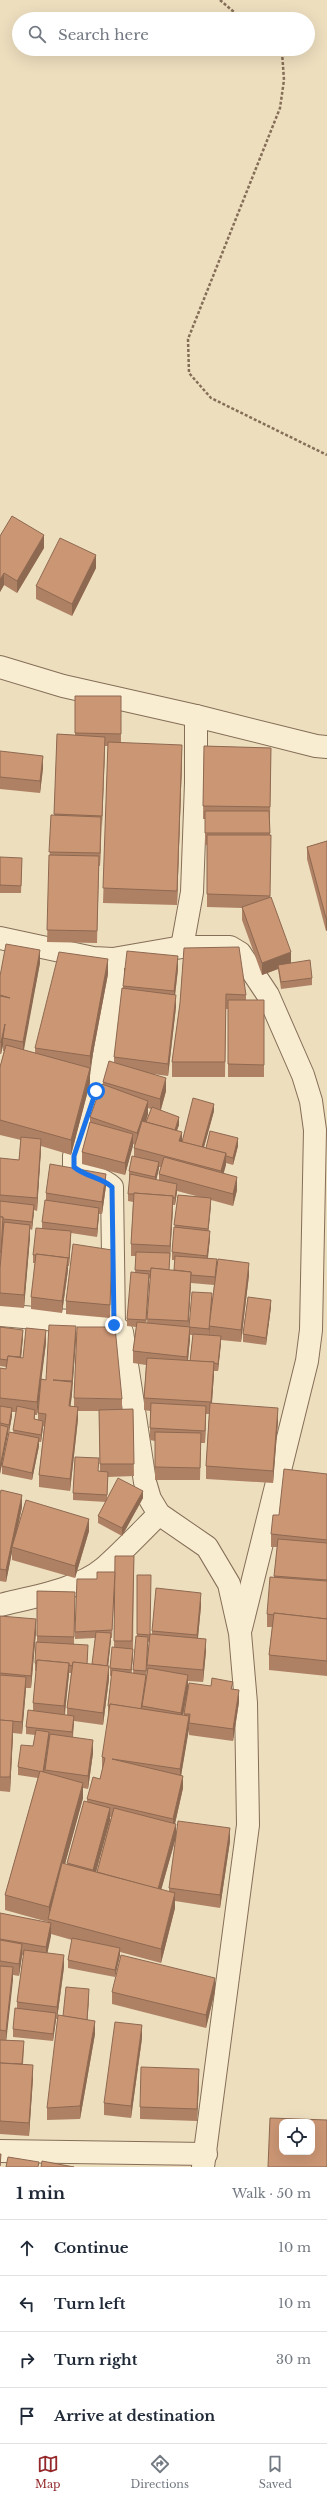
<!DOCTYPE html>
<html lang="en">
<head>
<meta charset="utf-8">
<style>
  body { margin:0; font-family:"Libre Baskerville",serif; background:#f6f6f7; color:#1f2937 }
  .controls { position:absolute; right:12px; bottom:12px; display:grid; overflow:hidden; border-radius:8px; box-shadow:0 4px 16px #0002 }
  .controls button { width:36px; height:36px; display:grid; place-items:center; padding:0; border:0; border-bottom:1px solid #e0e1e3; background:#fff; color:#1f2937; font:20px sans-serif }
  .stop { position:absolute; width:12px; height:12px; margin:-9px; border:3px solid #1a73e8; border-radius:50%; background:#fff }
  .stop.end { background:#1a73e8; border-color:#fff; box-shadow:0 1px 4px #0008 }
  .list { margin:0; padding:0; list-style:none }
  h2 { display:flex; justify-content:space-between; align-items:center; height:52px; margin:0; padding:0 16px; font-size:17px }
  h2 small { font-size:13px; font-weight:400; color:#747a83 }
  .list li { display:grid; grid-template-columns:26px 1fr auto; gap:12px; align-items:center; box-sizing:border-box; height:56px; padding:0 16px; border-top:1px solid #e0e1e3 }
  .list b { display:block; font-size:15px; white-space:nowrap }
  .list em { font-size:13px; font-style:normal; color:#747a83 }
  .icon { flex:none; width:22px; height:22px; fill:none; stroke:currentColor; stroke-width:2; stroke-linecap:round; stroke-linejoin:round }
  .map { position:relative; flex:none; width:327px; height:2167px; overflow:hidden }
  .search { position:absolute; background:#fff; box-shadow:0 4px 16px #0002; left:12px; right:12px; top:12px; height:44px; display:flex; align-items:center; gap:10px; box-sizing:border-box; padding:0 14px; border-radius:22px; color:#747a83; font-size:15px }
  .sheet { height:276px; background:#fff }
  nav { display:flex; justify-content:space-around; align-items:center; box-sizing:border-box; height:56px; border-top:1px solid #e0e1e3; background:#fff; font-size:11px; color:#747a83 }
  nav a { display:grid; justify-items:center; gap:2px }
  nav .on { color:#94282b }
  .map>svg:first-child { display:block }
  .lines { fill:none; stroke-linecap:round; stroke-linejoin:round }
  .minor-casing { stroke:#856e57; stroke-width:24 }
  .path { stroke:#856e57; stroke-width:2.5; stroke-dasharray:3 2; stroke-linecap:butt }
  .minor { stroke:#f8ecd1; stroke-width:22 }
  .wall { fill:#af8164; fill-rule:evenodd }
  .shaded-wall { fill:#8e6951 }
  .building { fill:#cb9674; stroke:#8e6951; fill-rule:evenodd }
  .route { stroke:#1a73e8; stroke-width:5 }
</style>
</head>
<body>
<div class="map">
<svg width="327" height="2167" viewBox="0 0 327 2167">
  <rect width="100%" height="100%" fill="#eddebe"/>
  <g class="lines">
    <g class="minor-casing">
      <g id="minor">
        <path d="M0 667 63 686 196 716 316 746 327 747"/>
        <path d="M0 938 93 958 113 959 182 947H230L240 953 268 995 303 1075 311 1101 315 1130 311 1330 307 1361 241 1628"/>
        <path d="M182 947 192 892 196 783V716"/>
        <path d="M113 959V987L101 1077 74 1156V1167C86 1177 101 1176 112 1187L114 1325"/>
        <path d="M0 1315 114 1325 122 1332 145 1482 150 1499 159 1514 207 1547 229 1584 240 1633 246 1703 248 1825 203 2167"/>
        <path d="M0 1605C32 1597 78 1590 104 1568 123 1551 141 1532 159 1514"/>
        <path d="M0 2151 206 2154"/>
      </g>
    </g>
    <g class="path">
      <path d="M220 0 242 19"/>
      <path d="M278 49 282 52 284 80 280 108 188 339 189 373 211 398 327 455"/>
    </g>
    <use href="#minor" class="minor"/>
  </g>
  <g class="wall">
    <path d="M0 536 44 548 17 593 4 585 0 592Z"/>
    <path d="M96 568 72 616 36 599V586Z"/>
    <path d="M75 696H121V743L182 760 177 905 103 903 108 746H105L100 866H99L97 943 47 942 51 815 54 816 57 734 75 735Z"/>
    <path d="M204 746 271 748 270 820V898L291 963 312 978V985L281 989 278 969 262 975 242 920V908L207 907V845H205V819H203Z"/>
    <path d="M0 751 43 768 40 793 0 789Z"/>
    <path d="M327 841V930L326 931 307 859V847Z"/>
    <path d="M0 857 22 865 21 893H0Z"/>
    <path d="M184 948 246 995V1000H264V1077H228V1009H226L225 1077H172V1062L180 1003Z"/>
    <path d="M40 963 23 1050 35 1053V1048L108 974 90 1069V1083L71 1155 41 1146 37 1211 34 1210 32 1230 30 1229V1237L24 1308 0 1306V1158L19 1160 21 1140 0 1135V1067L4 1051H3V1045L1 1054H0V976ZM3 1227H4L1 1259 3 1229Z"/>
    <path d="M178 969 175 995 176 1007 168 1076 153 1074 166 1091 161 1110 179 1125 177 1130 182 1142 214 1111 204 1147 206 1148 238 1146 233 1165 226 1163 223 1174 237 1190 233 1206 211 1200 208 1231 210 1238 208 1258 249 1275 241 1342 221 1340 218 1371H214L212 1403 278 1421 273 1483 206 1479V1466L209 1414H206L205 1443H201L200 1480H155V1441L150 1440V1411L144 1410V1398L146 1365 133 1363V1351L136 1327 127 1326V1319L135 1273 136 1256H131V1244L133 1202 128 1201V1194L130 1179H129V1171L134 1156V1148L135 1145 133 1144 125 1175 82 1164V1152L90 1122V1117L103 1085V1082L114 1063V1057L123 986ZM148 1108 151 1109 146 1122 148 1114ZM159 1167H161L159 1174V1181L156 1180ZM177 1191 200 1197 178 1195 172 1252V1260H175L174 1270H169L173 1205H175ZM149 1278 150 1279 147 1323H146ZM191 1283 214 1285 210 1319 212 1301 189 1327H188ZM190 1335H193L190 1361H188Z"/>
    <path d="M106 1186 102 1214H99L97 1237 71 1233 69 1266H68V1270L62 1313 31 1309V1297L35 1263H33V1255L42 1228V1222L46 1200V1193Z"/>
    <path d="M112 1262 110 1318 66 1314V1301Z"/>
    <path d="M271 1307 266 1345 243 1342V1334Z"/>
    <path d="M0 1327 23 1337 21 1358H23L46 1343 41 1379 46 1380 76 1339 72 1393 70 1406H74V1398L122 1399V1409H133L134 1476 108 1477 107 1499 143 1498 122 1536 98 1523V1516L106 1502 73 1500V1493L98 1471H100L99 1411H78V1419L70 1491 39 1487V1475L44 1427 43 1426 41 1442H39V1446L32 1480 2 1474V1466L9 1432H8L0 1474V1368L6 1369V1367L0 1366ZM41 1385 38 1413V1420L35 1419V1415H37ZM12 1412H16L13 1433 9 1432 12 1416Z"/>
    <path d="M327 1474V1676L269 1670V1655L272 1627H267V1614L274 1577 277 1547H271V1534L279 1515Z"/>
    <path d="M0 1494 22 1507 17 1532 89 1531 75 1578 12 1560V1552L6 1582 0 1581Z"/>
    <path d="M115 1556H134L133 1656 131 1673H133L137 1636V1575L150 1634H152V1631L201 1606 198 1638 206 1651 203 1682 188 1681V1686L233 1689 239 1702 233 1741 189 1735V1727L181 1775 183 1788 175 1824 176 1837 161 1890 169 1892V1888L230 1841 220 1908 175 1901V1908L161 1963 120 1952V1955L115 1977 68 1968V1960L72 1940 51 1934 47 1953 64 1967 57 2019H56L53 2041 13 2037V2029L17 2009V2002L24 1956 22 1955 19 1976 13 1975 6 2040 24 2048 23 2064 33 2078 29 2136 0 2134V1913L48 1923V1922L5 1910V1895L38 1778 18 1775V1767L33 1746 35 1735 26 1734V1727L33 1711V1703L36 1671H35V1663L37 1642V1591L75 1592 74 1644 88 1652 87 1664H92L95 1638 75 1639V1632L97 1579 115 1580 112 1638H111L108 1666 109 1679 103 1725 74 1721 73 1737 93 1753 88 1789 83 1788V1798L65 1864 67 1865 87 1802V1799L100 1779 102 1770V1757L109 1714H108V1706L112 1676H110V1668L114 1647ZM148 1642H149L147 1665V1675L144 1696 146 1682ZM69 1673H71L67 1708V1715H65ZM187 1695 184 1714V1716H183ZM110 1817H111L97 1872H96Z"/>
    <path d="M0 1616 36 1632 31 1688H26L22 1734 13 1733 10 1792 0 1791Z"/>
    <path d="M215 1991 206 2028 112 2004V1992Z"/>
    <path d="M89 1997 87 2020 95 2034 80 2119 47 2120V2108Z"/>
    <path d="M142 2038 131 2118 104 2115V2103Z"/>
    <path d="M199 2081 197 2121 140 2119V2107Z"/>
  </g>
  <g class="shaded-wall">
    <path d="M44 535V548L17 593V581Z"/>
    <path d="M96 555V568L72 616V604Z"/>
    <path d="M4 573V585L0 592V580Z"/>
    <path d="M105 737V749L102 828V816Z"/>
    <path d="M182 745V760L177 905V891Z"/>
    <path d="M43 756V768L40 793V781Z"/>
    <path d="M101 817V830L100 866V853Z"/>
    <path d="M326 918H327V930L326 931Z"/>
    <path d="M40 950V963L23 1055V1042Z"/>
    <path d="M291 952V965H278V969L262 975V963Z"/>
    <path d="M178 956V969L174 1004V991Z"/>
    <path d="M108 959V974L90 1069V1083L71 1155V1140L90 1070V1056Z"/>
    <path d="M176 995V1007L168 1076V1064Z"/>
    <path d="M5 1024 3 1038V1045L1 1054V1042Z"/>
    <path d="M166 1078V1091L160 1112V1099Z"/>
    <path d="M148 1101V1114L137 1146V1133Z"/>
    <path d="M214 1104V1111L201 1158V1150Z"/>
    <path d="M179 1117V1125L173 1141V1133Z"/>
    <path d="M182 1132V1144L179 1141Z"/>
    <path d="M133 1134V1146L125 1175V1163Z"/>
    <path d="M238 1138V1146L233 1165V1158Z"/>
    <path d="M41 1139V1151L37 1211V1198Z"/>
    <path d="M226 1153V1165L221 1183V1171Z"/>
    <path d="M159 1162V1169L155 1185V1177Z"/>
    <path d="M106 1174V1186L102 1214V1202Z"/>
    <path d="M237 1177V1190L233 1206V1194Z"/>
    <path d="M177 1184V1192L175 1205V1198Z"/>
    <path d="M173 1196V1208L170 1259V1246Z"/>
    <path d="M211 1198V1206L208 1236V1229Z"/>
    <path d="M34 1205V1212L32 1230V1222Z"/>
    <path d="M99 1208V1215L97 1237V1229Z"/>
    <path d="M3 1217V1229L1 1264V1252Z"/>
    <path d="M30 1225V1237L24 1308V1295Z"/>
    <path d="M71 1231V1238L69 1266V1258Z"/>
    <path d="M210 1231V1238L207 1264V1256Z"/>
    <path d="M68 1258V1270L62 1313V1301Z"/>
    <path d="M249 1263V1275L241 1342V1330Z"/>
    <path d="M191 1272V1284L188 1334V1321Z"/>
    <path d="M149 1274V1281L146 1327V1320Z"/>
    <path d="M212 1293V1301L209 1337V1329Z"/>
    <path d="M271 1300V1307L266 1345V1338Z"/>
    <path d="M76 1326V1339L72 1393V1381Z"/>
    <path d="M190 1327V1340L187 1369V1357Z"/>
    <path d="M23 1330V1337L20 1369V1361Z"/>
    <path d="M46 1330V1343L37 1415V1402Z"/>
    <path d="M221 1336V1344L218 1371V1364Z"/>
    <path d="M214 1362V1375L211 1414V1402Z"/>
    <path d="M72 1382V1395L69 1418V1406Z"/>
    <path d="M206 1406V1418L205 1443V1431Z"/>
    <path d="M78 1407V1419L70 1491V1479Z"/>
    <path d="M12 1408V1416L9 1432V1425Z"/>
    <path d="M278 1408V1421L273 1483V1471Z"/>
    <path d="M43 1421V1428L41 1442V1435Z"/>
    <path d="M8 1427V1434L0 1474V1467Z"/>
    <path d="M39 1438V1446L32 1480V1473Z"/>
    <path d="M143 1491V1498L122 1536V1528Z"/>
    <path d="M22 1495V1507L13 1548 12 1547V1552L6 1582V1570Z"/>
    <path d="M89 1519V1531L75 1578V1566Z"/>
    <path d="M201 1593V1606L197 1647V1635Z"/>
    <path d="M36 1619V1632L31 1688V1676Z"/>
    <path d="M111 1633V1641L107 1675V1667Z"/>
    <path d="M148 1637V1645L146 1678V1671Z"/>
    <path d="M206 1639V1651L203 1682V1670Z"/>
    <path d="M133 1649V1656L131 1678V1670Z"/>
    <path d="M69 1663V1675L64 1719V1706Z"/>
    <path d="M109 1666V1679L103 1725V1713Z"/>
    <path d="M146 1675V1682L142 1709 141 1711Z"/>
    <path d="M188 1675V1688L181 1726V1713Z"/>
    <path d="M26 1677V1689L22 1734V1722Z"/>
    <path d="M239 1690V1702L233 1741V1729Z"/>
    <path d="M74 1716V1723L72 1740V1732Z"/>
    <path d="M189 1716V1729L180 1782V1769Z"/>
    <path d="M13 1721V1736L10 1792V1777Z"/>
    <path d="M49 1732V1740L43 1779V1772Z"/>
    <path d="M93 1740V1753L88 1789V1776Z"/>
    <path d="M183 1776V1788L173 1832V1819Z"/>
    <path d="M83 1783V1798L50 1919H49V1907Z"/>
    <path d="M110 1808V1821L93 1883V1870Z"/>
    <path d="M176 1824V1837L158 1901V1889Z"/>
    <path d="M230 1828V1841L220 1908V1895Z"/>
    <path d="M175 1893V1908L161 1963V1949Z"/>
    <path d="M51 1923V1936L46 1960V1947Z"/>
    <path d="M22 1944V1956L19 1976V1964Z"/>
    <path d="M120 1948V1955L115 1977V1970Z"/>
    <path d="M64 1955V1967L57 2019V2007Z"/>
    <path d="M13 1967V1980L6 2043V2031Z"/>
    <path d="M215 1978V1991L206 2028V2015Z"/>
    <path d="M89 1989V1997L87 2029V2022Z"/>
    <path d="M56 2013V2020L53 2041V2034Z"/>
    <path d="M95 2021V2034L80 2119V2106Z"/>
    <path d="M142 2025V2038L131 2118V2106Z"/>
    <path d="M33 2065V2078L29 2136V2123Z"/>
    <path d="M199 2069V2081L197 2121V2109Z"/>
  </g>
  <g class="building">
    <path d="M12 516 44 535 17 581 4 573 0 580V536Z"/>
    <path d="M60 538 96 555 72 604 36 586Z"/>
    <path d="M75 696H121V734L75 733Z"/>
    <path d="M57 734 105 737 102 816 54 814Z"/>
    <path d="M108 742 182 745 177 891 103 888Z"/>
    <path d="M204 746 271 748 270 807 203 806Z"/>
    <path d="M0 751 43 756 40 781 0 777Z"/>
    <path d="M205 811H269L270 833H205Z"/>
    <path d="M51 815 101 817 100 853 49 852Z"/>
    <path d="M207 835H271L270 896 207 894Z"/>
    <path d="M327 841V918H326L307 847Z"/>
    <path d="M49 855 99 856 97 931 47 930Z"/>
    <path d="M0 857 22 858 21 886 0 885Z"/>
    <path d="M271 897 291 952 262 963 242 907Z"/>
    <path d="M6 944 40 950 23 1042 3 1038 5 1024 1 1042H0V996L10 998 0 995V976Z"/>
    <path d="M239 947 246 995 226 994 225 1062H172L180 1003 184 948Z"/>
    <path d="M127 951 178 956 174 991 123 986Z"/>
    <path d="M59 952 108 959 90 1056 35 1048Z"/>
    <path d="M310 960 312 978 281 982 278 965Z"/>
    <path d="M122 988 176 995 168 1064 114 1057Z"/>
    <path d="M228 1000H264V1065L228 1064Z"/>
    <path d="M6 1045 90 1068 71 1140 0 1120V1067Z"/>
    <path d="M109 1061 166 1078 160 1099 103 1082Z"/>
    <path d="M102 1084 148 1101 137 1133 90 1117Z"/>
    <path d="M193 1098 214 1104 202 1147 182 1142Z"/>
    <path d="M152 1107 179 1117 175 1130 146 1122Z"/>
    <path d="M142 1121 182 1132 179 1141 226 1153 221 1171 134 1148Z"/>
    <path d="M90 1122 133 1134 125 1163 82 1152Z"/>
    <path d="M210 1131 238 1138 233 1158 226 1156V1153L206 1148Z"/>
    <path d="M21 1137 41 1139 37 1198 0 1195V1158L19 1160Z"/>
    <path d="M132 1156 159 1162 155 1177 129 1171Z"/>
    <path d="M164 1157 237 1177 233 1194 159 1174Z"/>
    <path d="M50 1164 106 1174 102 1202 46 1193Z"/>
    <path d="M130 1174 177 1184 175 1198H173V1196L134 1193V1194H128Z"/>
    <path d="M134 1193 173 1196 170 1246 131 1244Z"/>
    <path d="M178 1195 211 1198 208 1229 174 1225Z"/>
    <path d="M45 1200 99 1208 97 1229 42 1222Z"/>
    <path d="M0 1201 34 1205 32 1222 3 1219V1217H0Z"/>
    <path d="M0 1217H3L1 1252H0Z"/>
    <path d="M4 1222 30 1225 24 1295 0 1293V1268Z"/>
    <path d="M174 1227 210 1231 207 1256 172 1252Z"/>
    <path d="M36 1228 71 1231 69 1258 36 1254V1255H33Z"/>
    <path d="M73 1244 112 1250 110 1305 66 1301Z"/>
    <path d="M136 1252 170 1253 169 1270 151 1268V1271L135 1270Z"/>
    <path d="M36 1254 68 1258 62 1301 31 1297Z"/>
    <path d="M175 1256 217 1259 215 1277 191 1275V1272L174 1270Z"/>
    <path d="M218 1259 249 1263 241 1330 209 1326Z"/>
    <path d="M151 1268 191 1272 188 1321 147 1319Z"/>
    <path d="M131 1272 149 1274 146 1320 127 1319Z"/>
    <path d="M192 1292 212 1293 209 1329 189 1327Z"/>
    <path d="M248 1297 271 1300 266 1338 243 1334Z"/>
    <path d="M137 1322 190 1327 187 1357 133 1351Z"/>
    <path d="M49 1325 76 1326 72 1381 53 1380 72 1382 69 1406 78 1407 70 1479 39 1475 46 1414 38 1413 41 1379 46 1380Z"/>
    <path d="M0 1327 23 1330 20 1357 8 1356 7 1360 0 1359Z"/>
    <path d="M77 1327H115L122 1399 74 1398Z"/>
    <path d="M26 1328 46 1330 37 1402 0 1398V1368L6 1369 8 1356 23 1358Z"/>
    <path d="M193 1334 221 1336 218 1364 214 1363V1362L190 1361Z"/>
    <path d="M147 1358 214 1362 211 1402 144 1398Z"/>
    <path d="M151 1403 206 1406 205 1431 150 1428Z"/>
    <path d="M210 1403 278 1408 273 1471 206 1466Z"/>
    <path d="M0 1406 12 1408 9 1425 0 1423Z"/>
    <path d="M17 1406 35 1410 34 1419 43 1421 41 1435 13 1430Z"/>
    <path d="M133 1409 134 1464H100L99 1410Z"/>
    <path d="M0 1425 8 1427 0 1467Z"/>
    <path d="M9 1432 39 1438 32 1473 2 1466Z"/>
    <path d="M155 1432 201 1433 200 1468 155 1467Z"/>
    <path d="M75 1457 99 1458 98 1471 108 1472 107 1495 73 1493Z"/>
    <path d="M284 1469 327 1474V1540L271 1534 273 1515H279Z"/>
    <path d="M118 1478 143 1491 122 1528 98 1516Z"/>
    <path d="M1 1490 22 1495 6 1570 0 1569V1494Z"/>
    <path d="M26 1500 89 1519 75 1566 12 1547Z"/>
    <path d="M278 1539 327 1543V1580L274 1576Z"/>
    <path d="M115 1556H134L132 1641H114Z"/>
    <path d="M97 1572H115L112 1630 75 1632 77 1579H97Z"/>
    <path d="M137 1575H151L150 1635 137 1634Z"/>
    <path d="M270 1577 327 1581V1619L274 1613V1615L267 1614Z"/>
    <path d="M156 1588 201 1593 197 1635 152 1631Z"/>
    <path d="M37 1591 75 1592 74 1637 37 1636Z"/>
    <path d="M274 1613 327 1619V1661L269 1655Z"/>
    <path d="M0 1616 36 1619 31 1676 0 1673Z"/>
    <path d="M96 1632 111 1633 107 1666 92 1664Z"/>
    <path d="M150 1634 206 1639 203 1670 147 1665Z"/>
    <path d="M136 1636 148 1637 146 1671 133 1670Z"/>
    <path d="M36 1642 88 1645 87 1664 73 1662 72 1666 69 1665V1663L37 1660 36 1664 35 1663Z"/>
    <path d="M112 1647 133 1649 131 1670 110 1668Z"/>
    <path d="M37 1660 69 1663 64 1706 33 1703Z"/>
    <path d="M73 1662 109 1666 103 1713 67 1708Z"/>
    <path d="M148 1668 188 1675 181 1713 142 1706Z"/>
    <path d="M112 1670 146 1675 141 1709 110 1704V1707L108 1706Z"/>
    <path d="M0 1675 26 1677 22 1722 0 1720Z"/>
    <path d="M212 1678 233 1682 231 1689 239 1690 233 1729 189 1723 190 1714H184L189 1683 211 1686Z"/>
    <path d="M110 1704 189 1716 180 1769 112 1759 183 1776 173 1819 87 1799 93 1777 100 1779 105 1758 102 1757Z"/>
    <path d="M28 1710 74 1716 72 1732 26 1727Z"/>
    <path d="M0 1720 13 1721 10 1777H0Z"/>
    <path d="M36 1730 49 1732 43 1772 18 1767 21 1745 33 1746Z"/>
    <path d="M50 1734 93 1740 88 1776 45 1770Z"/>
    <path d="M40 1771 83 1783 49 1907 5 1895Z"/>
    <path d="M84 1801 110 1808 93 1870 67 1863Z"/>
    <path d="M114 1808 176 1824 158 1889 97 1872Z"/>
    <path d="M178 1821 230 1828 220 1895 169 1888Z"/>
    <path d="M62 1863 175 1893 161 1949 48 1919Z"/>
    <path d="M0 1913 51 1923 46 1947 0 1939Z"/>
    <path d="M72 1938 120 1948 115 1970 68 1960Z"/>
    <path d="M0 1940 22 1944 19 1964 0 1961Z"/>
    <path d="M24 1950 64 1955 57 2007 17 2002Z"/>
    <path d="M121 1955 215 1978 206 2015 112 1992Z"/>
    <path d="M0 1966 13 1967 6 2031 0 2030Z"/>
    <path d="M66 1987 89 1989 87 2020 63 2016Z"/>
    <path d="M15 2008 56 2013 53 2034 13 2029Z"/>
    <path d="M58 2015 95 2021 80 2106 47 2108Z"/>
    <path d="M115 2022 142 2025 131 2106 104 2103Z"/>
    <path d="M0 2040 24 2041 22 2064 0 2063Z"/>
    <path d="M0 2063 33 2065 29 2123 0 2121Z"/>
    <path d="M141 2067 199 2069 197 2109 140 2107Z"/>
    <path d="M270 2118 327 2120V2167H268ZM282 2122H312V2152H282Z"/>
    <path d="M0 2154H1L0 2166Z"/>
    <path d="M8 2157 39 2162 38 2167H6Z"/>
    <path d="M42 2161 74 2167H41Z"/>
  </g>
  <g class="lines">
    <path class="route" d="M96 1091 74 1156V1167C86 1177 101 1177 112 1187L114 1325"/>
  </g>
</svg>
<div class="controls">
<button><svg class="icon" aria-label="locate" viewBox="0 0 24 24"><circle cx="12" cy="12" r="6"/><path d="M12 2v4M12 18v4M2 12h4M18 12h4"/></svg></button>
</div>
<div class="stop" style="left:96px;top:1091px"></div>
<div class="stop end" style="left:114px;top:1325px"></div>
<div class="search"><svg class="icon" aria-label="search" viewBox="0 0 24 24"><circle cx="10" cy="10" r="6"/><path d="M15 15l6 6"/></svg>Search here</div>
</div>
<section class="sheet">
<h2>1 min<small>Walk · 50 m</small></h2>
<ul class="list">
<li><svg class="icon" aria-label="ahead" viewBox="0 0 24 24"><path d="M12 20V5M6 11l6-6 6 6"/></svg><div><b>Continue</b></div><em>10 m</em></li>
<li><svg class="icon" aria-label="left" viewBox="0 0 24 24"><path d="M17 20v-9H6M10 6l-5 5 5 5"/></svg><div><b>Turn left</b></div><em>10 m</em></li>
<li><svg class="icon" aria-label="right" viewBox="0 0 24 24"><path d="M7 20v-9h11M14 6l5 5-5 5"/></svg><div><b>Turn right</b></div><em>30 m</em></li>
<li><svg class="icon" aria-label="arrive" viewBox="0 0 24 24"><path d="M6 21V4h12l-3 4 3 4H6"/></svg><div><b>Arrive at destination</b></div></li>
</ul>
</section>
<nav>
<a class="on"><svg class="icon" aria-label="map" viewBox="0 0 24 24"><path d="M3 6l6-2 6 2 6-2v14l-6 2-6-2-6 2zM9 4v14M15 6v14"/></svg>Map</a>
<a><svg class="icon" aria-label="directions" viewBox="0 0 24 24"><path d="M12 3l9 9-9 9-9-9zM9 14v-3h6M13 9l2 2-2 2"/></svg>Directions</a>
<a><svg class="icon" aria-label="saved" viewBox="0 0 24 24"><path d="M7 4h10v16l-5-4-5 4z"/></svg>Saved</a>
</nav>
</body>
</html>
